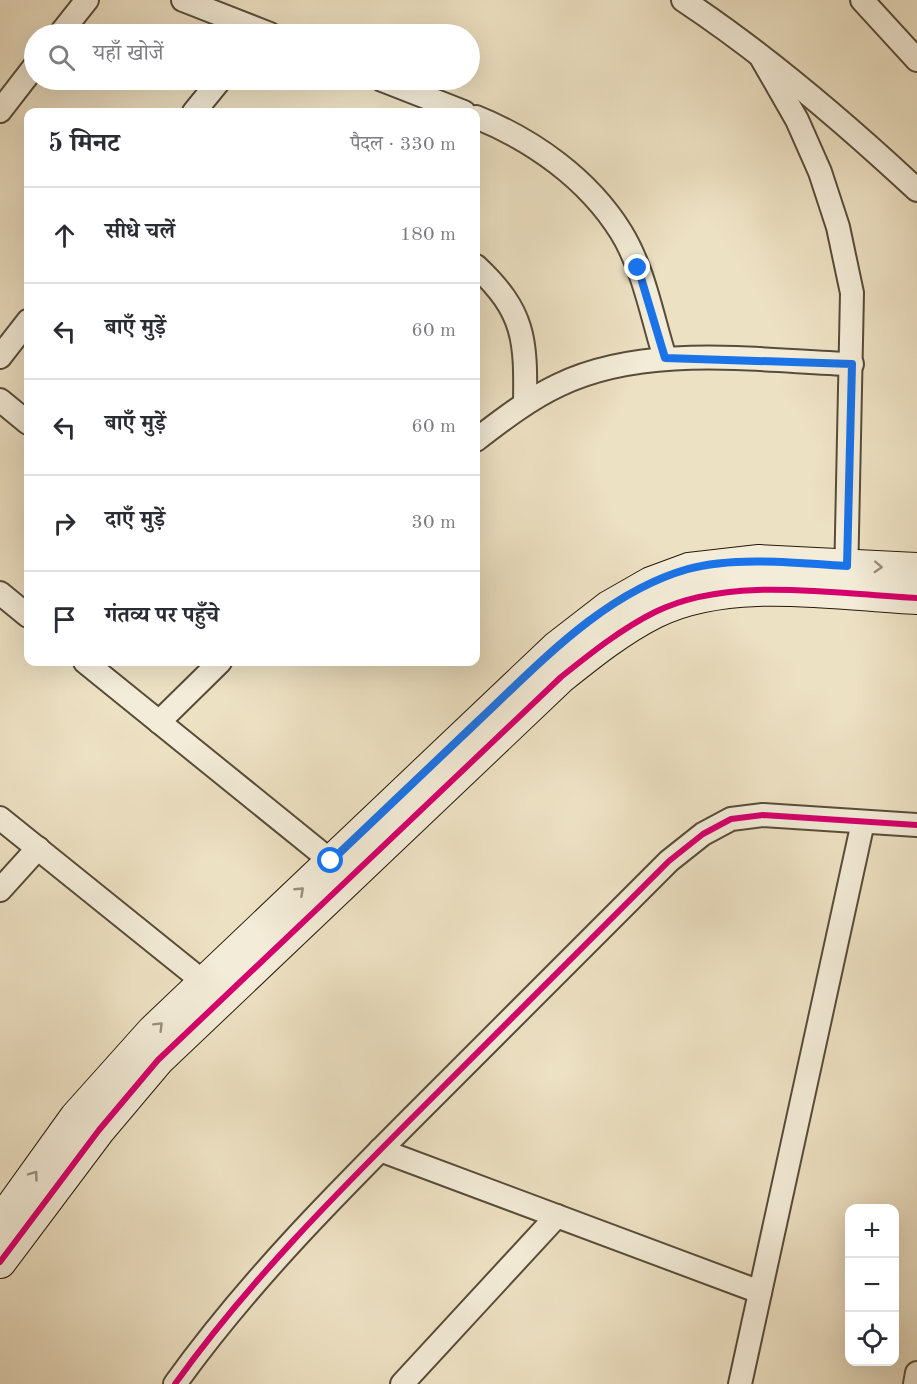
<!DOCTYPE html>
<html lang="hi">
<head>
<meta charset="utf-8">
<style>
  body { margin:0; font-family:"Old Standard TT","Noto Serif Devanagari",serif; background:#f7f7f7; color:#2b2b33 }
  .controls { position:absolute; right:18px; bottom:18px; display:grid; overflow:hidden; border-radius:12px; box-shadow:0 6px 24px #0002 }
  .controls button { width:54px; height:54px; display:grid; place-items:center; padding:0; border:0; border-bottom:2px solid #e1e1e2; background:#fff; color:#2b2b33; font:30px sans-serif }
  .stop { position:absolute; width:18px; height:18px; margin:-14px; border:4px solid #1a73e8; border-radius:50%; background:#fff }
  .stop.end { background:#1a73e8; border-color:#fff; box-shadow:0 2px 6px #0008 }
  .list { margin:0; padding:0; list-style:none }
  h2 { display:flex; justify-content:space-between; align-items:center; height:78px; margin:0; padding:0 24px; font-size:26px }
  h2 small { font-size:20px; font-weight:400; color:#7c7c81 }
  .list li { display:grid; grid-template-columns:39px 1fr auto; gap:18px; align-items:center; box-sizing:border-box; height:96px; padding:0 24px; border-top:2px solid #e1e1e2 }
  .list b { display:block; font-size:22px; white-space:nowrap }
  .list em { font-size:20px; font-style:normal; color:#7c7c81 }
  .icon { flex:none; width:33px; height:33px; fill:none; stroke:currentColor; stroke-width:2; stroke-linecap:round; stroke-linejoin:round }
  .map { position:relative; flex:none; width:917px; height:1384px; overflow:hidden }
  .search { position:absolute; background:#fff; box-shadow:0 6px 24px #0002; left:24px; top:24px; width:456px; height:66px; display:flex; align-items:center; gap:15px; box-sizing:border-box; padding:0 21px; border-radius:33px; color:#7c7c81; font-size:22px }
  .panel { position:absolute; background:#fff; box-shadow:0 6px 24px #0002; left:24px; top:108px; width:456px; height:558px; border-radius:12px }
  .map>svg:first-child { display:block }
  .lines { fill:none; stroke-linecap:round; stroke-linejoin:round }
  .street-casing { stroke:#594c39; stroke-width:26 }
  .secondary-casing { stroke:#281a0b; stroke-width:34 }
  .street { stroke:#f3ecd8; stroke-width:22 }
  .secondary { stroke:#f3ecd8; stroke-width:32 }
  .cycleway-casing { stroke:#f3ecd8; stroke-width:10 }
  .cycleway { stroke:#d6006c; stroke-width:6 }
  .oneway { stroke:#988e7c }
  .route { stroke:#1a73e8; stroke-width:8 }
</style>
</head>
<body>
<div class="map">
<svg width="917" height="1384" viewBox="0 0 917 1384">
  <rect width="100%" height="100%" fill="#ede1c3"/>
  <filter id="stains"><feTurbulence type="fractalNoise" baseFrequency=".00333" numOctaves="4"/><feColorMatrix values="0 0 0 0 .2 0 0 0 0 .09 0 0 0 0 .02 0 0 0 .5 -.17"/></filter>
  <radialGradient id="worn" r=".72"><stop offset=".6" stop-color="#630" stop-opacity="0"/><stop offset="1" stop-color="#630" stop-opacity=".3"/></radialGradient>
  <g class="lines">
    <g class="street-casing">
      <g id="street">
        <path d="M183 0 270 34"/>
        <path d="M683 0C766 55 844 122 917 190"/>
        <path d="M862 0 917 60"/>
        <path d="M60 34 87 0"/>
        <path d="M762 59 797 120 820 172 838 227 852 293 846 581"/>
        <path d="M382 80 464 112"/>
        <path d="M0 111 34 67"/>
        <path d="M194 112 220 80"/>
        <path d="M476 117C533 140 588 179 621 232 644 269 652 317 665 358"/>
        <path d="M476 266C525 312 526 339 525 404"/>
        <path d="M0 357 28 321"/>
        <path d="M0 400 28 423"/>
        <path d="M476 440C502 420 529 399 559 385 646 343 759 361 852 364"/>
        <path d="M0 593 28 616"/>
        <path d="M85 662 331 861"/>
        <path d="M159 722 220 662"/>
        <path d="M0 818 216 992"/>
        <path d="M0 890 38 848"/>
        <path d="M380 1150 760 1292"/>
        <path d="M175 1384C248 1282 337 1193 426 1104 507 1023 588 942 669 861L703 834 731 819 763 815 917 825"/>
        <path d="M402 1384 557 1216"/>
        <path d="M740 1384 863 822"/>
        <path d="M915 1384 917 1373"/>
      </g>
    </g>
    <g class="secondary-casing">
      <g id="secondary">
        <path d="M0 1223 76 1117 153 1031 556 648 609 607 651 583 689 569 759 561 917 569"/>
        <path d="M0 1262 99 1130 158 1060 561 677C591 653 621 629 655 612 729 575 837 594 917 598"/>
      </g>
    </g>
    <use href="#street" class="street"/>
    <use href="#secondary" class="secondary"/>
    <g class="cycleway-casing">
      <g id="cycleway">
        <path d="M0 1262 99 1130 158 1060 561 677C591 653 621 629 655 612 729 575 837 594 917 598"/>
        <path d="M175 1384C248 1282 337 1193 426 1104 507 1023 588 942 669 861L703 834 731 819 763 815 917 825"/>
      </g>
    </g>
    <use href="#cycleway" class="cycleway"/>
  </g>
  <defs><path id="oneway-chevron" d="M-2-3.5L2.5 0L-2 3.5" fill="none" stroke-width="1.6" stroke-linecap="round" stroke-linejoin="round" transform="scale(1.5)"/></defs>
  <g class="oneway">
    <use href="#oneway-chevron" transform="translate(878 567) rotate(3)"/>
    <use href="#oneway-chevron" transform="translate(300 891) rotate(-43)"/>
    <use href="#oneway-chevron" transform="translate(159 1026) rotate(-45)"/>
    <use href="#oneway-chevron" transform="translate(34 1175) rotate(-54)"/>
  </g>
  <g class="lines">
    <path class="route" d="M331 861C379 815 428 769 476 723 538 665 603 593 688 569 734 556 799 563 847 566L852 364 665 358 638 268"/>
  </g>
  <rect width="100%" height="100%" filter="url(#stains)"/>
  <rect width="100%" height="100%" fill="url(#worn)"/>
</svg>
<div class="controls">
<button>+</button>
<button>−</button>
<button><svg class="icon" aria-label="locate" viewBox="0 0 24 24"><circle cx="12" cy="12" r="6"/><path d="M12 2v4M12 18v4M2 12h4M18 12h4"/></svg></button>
</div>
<div class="stop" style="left:331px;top:861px"></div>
<div class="stop end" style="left:638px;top:268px"></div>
<div class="search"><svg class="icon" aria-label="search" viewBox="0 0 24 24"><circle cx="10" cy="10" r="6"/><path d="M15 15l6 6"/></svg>यहाँ खोजें</div>
<section class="panel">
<h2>5 मिनट<small>पैदल · 330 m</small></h2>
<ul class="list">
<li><svg class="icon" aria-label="ahead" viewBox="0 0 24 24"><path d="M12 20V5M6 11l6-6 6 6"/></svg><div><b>सीधे चलें</b></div><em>180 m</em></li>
<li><svg class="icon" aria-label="left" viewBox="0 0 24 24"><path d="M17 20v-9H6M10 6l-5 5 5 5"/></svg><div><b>बाएँ मुड़ें</b></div><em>60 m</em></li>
<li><svg class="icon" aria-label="left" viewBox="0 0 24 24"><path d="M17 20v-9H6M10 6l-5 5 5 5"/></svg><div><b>बाएँ मुड़ें</b></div><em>60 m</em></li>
<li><svg class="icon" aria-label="right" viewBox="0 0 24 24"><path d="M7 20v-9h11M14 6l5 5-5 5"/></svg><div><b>दाएँ मुड़ें</b></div><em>30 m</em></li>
<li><svg class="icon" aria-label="arrive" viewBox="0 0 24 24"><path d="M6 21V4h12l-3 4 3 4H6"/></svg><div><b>गंतव्य पर पहुँचे</b></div></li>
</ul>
</section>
</div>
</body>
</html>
